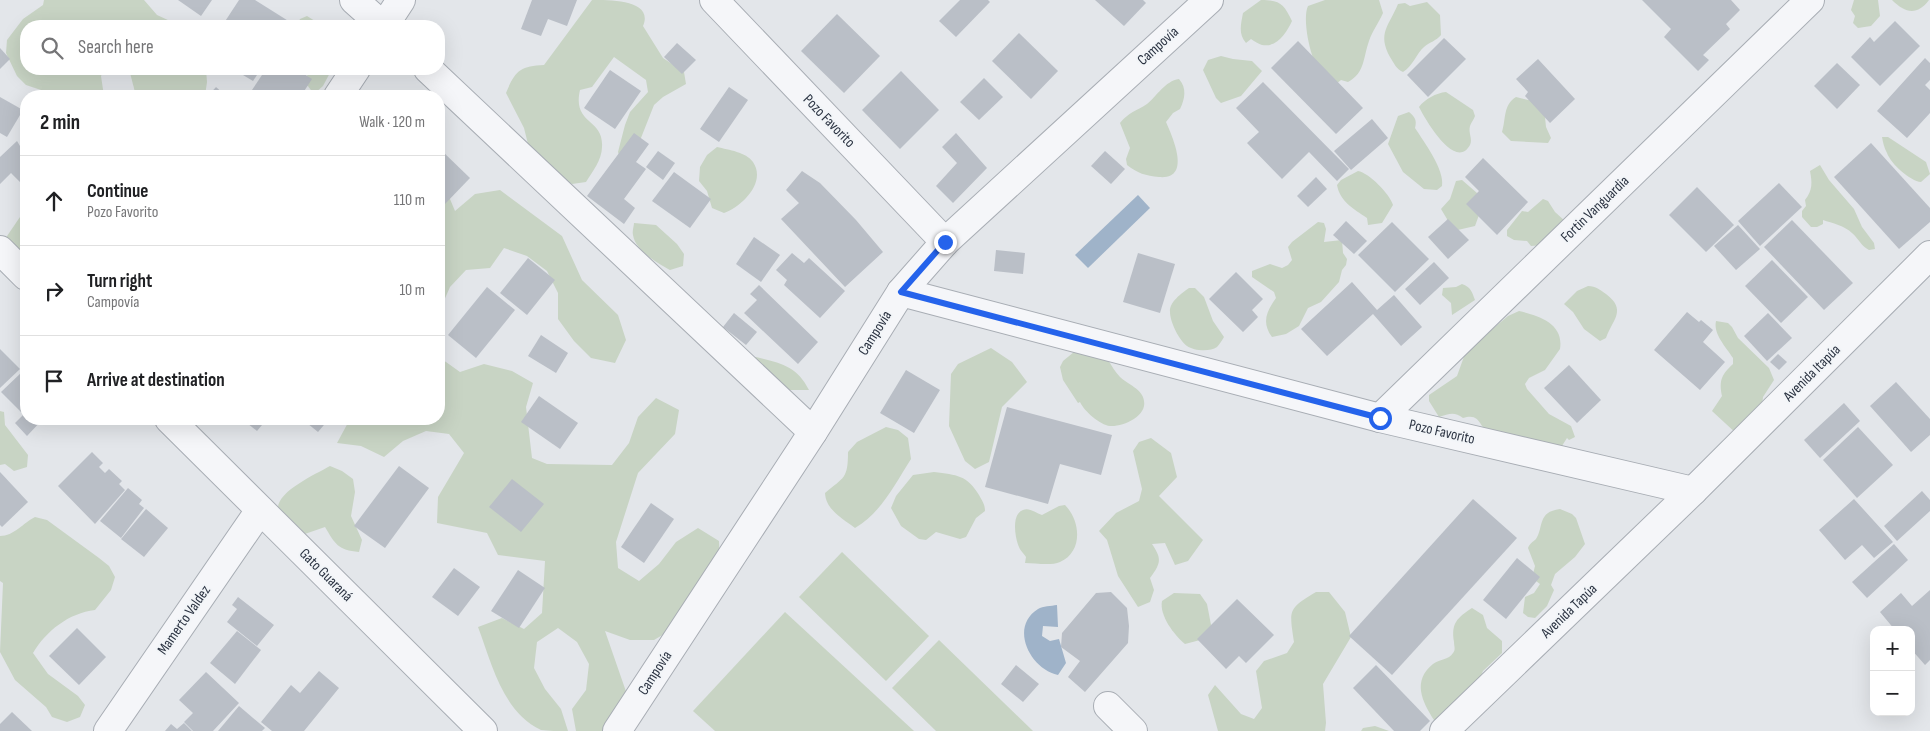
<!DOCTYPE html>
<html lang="en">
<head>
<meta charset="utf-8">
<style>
  body { margin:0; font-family:"Sofia Sans Condensed",sans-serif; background:#f2f2f2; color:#202124 }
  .controls { position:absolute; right:15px; bottom:15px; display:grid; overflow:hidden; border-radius:10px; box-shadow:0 5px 20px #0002 }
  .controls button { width:45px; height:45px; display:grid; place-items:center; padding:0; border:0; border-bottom:1px solid #e0e0e0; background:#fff; color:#202124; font:25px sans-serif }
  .stop { position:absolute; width:15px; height:15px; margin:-11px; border:4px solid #2563eb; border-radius:50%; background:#fff }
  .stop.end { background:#2563eb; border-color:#fff; box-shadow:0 1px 5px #0008 }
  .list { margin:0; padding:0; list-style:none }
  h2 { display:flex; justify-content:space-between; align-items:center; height:65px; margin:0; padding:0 20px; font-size:21px }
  h2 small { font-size:16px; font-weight:400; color:#757577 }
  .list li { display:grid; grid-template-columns:32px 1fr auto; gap:15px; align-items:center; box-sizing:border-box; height:90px; padding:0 20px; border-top:1px solid #e0e0e0 }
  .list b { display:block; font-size:19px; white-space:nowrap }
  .list p { margin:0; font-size:16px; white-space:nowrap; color:#757577 }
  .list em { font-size:16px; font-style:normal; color:#757577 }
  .icon { flex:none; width:28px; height:28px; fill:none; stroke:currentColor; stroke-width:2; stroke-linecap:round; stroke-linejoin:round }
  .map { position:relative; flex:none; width:1930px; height:731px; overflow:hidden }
  .search { position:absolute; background:#fff; box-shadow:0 5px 20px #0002; left:20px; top:20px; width:425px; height:55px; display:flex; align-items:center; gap:12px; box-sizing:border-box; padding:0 18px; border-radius:20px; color:#757577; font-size:19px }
  .panel { position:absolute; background:#fff; box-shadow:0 5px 20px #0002; left:20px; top:90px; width:425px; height:335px; border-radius:20px }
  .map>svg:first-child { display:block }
  .green { fill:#c8d4c4 }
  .water { fill:#9fb3c9 }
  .building { fill:#babfc7 }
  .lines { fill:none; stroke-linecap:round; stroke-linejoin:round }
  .minor-casing { stroke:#a8adb4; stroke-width:30 }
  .minor { stroke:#f5f6f9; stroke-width:28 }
  .route { stroke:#2563eb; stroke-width:6 }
  .labels { text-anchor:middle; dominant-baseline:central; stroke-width:4; stroke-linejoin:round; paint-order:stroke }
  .street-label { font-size:15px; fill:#2b3342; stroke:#f2f5f8 }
</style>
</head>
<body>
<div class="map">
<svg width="1930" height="731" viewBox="0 0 1930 731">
  <rect width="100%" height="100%" fill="#e3e6ea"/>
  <g class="green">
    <path d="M44 0H144L157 15 181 26H26V69H105L101 76 104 96H44V91L26 85 17 76 6 53 7 40 23 19 43 5Z"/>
    <path d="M592 0C612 0 654 0 643 26L663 58 684 72 686 84 663 97 654 105 639 143 622 165 618 152 625 125 630 112 648 92 646 80 614 57 592 87 580 90C572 125 604 118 602 147 602 160 592 172 586 182L572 184 536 164 530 152 524 128 506 93C515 71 520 66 544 65Z"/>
    <path d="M1261 0C1280 0 1284 4 1292 21 1287 32 1277 48 1262 45 1259 44 1254 41 1251 39L1246 43C1238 34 1241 24 1243 13Z"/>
    <path d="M1325 0H1379L1383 13C1379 22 1372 32 1369 41 1363 58 1365 73 1348 82L1341 80 1336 84C1331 79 1323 74 1318 68 1310 57 1302 18 1308 6Z"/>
    <path d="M1854 0H1878L1880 16 1871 26 1858 28 1853 23 1855 16 1851 10Z"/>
    <path d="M1892 0H1929C1917 16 1905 13 1892 0Z"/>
    <path d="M1427 2 1440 15 1441 35C1436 41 1430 42 1424 47 1416 54 1413 66 1403 72 1396 69 1394 63 1390 57 1377 33 1389 26 1398 4L1405 3 1410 6Z"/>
    <path d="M307 16 323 26H324H296L300 19Z"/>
    <path d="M1221 56 1233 59 1252 61 1262 71 1241 96 1221 103 1216 98 1203 70 1208 60Z"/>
    <path d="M129 69H206L207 82 205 96H136Z"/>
    <path d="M311 69H332L323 86 314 94 304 81Z"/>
    <path d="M1179 79C1187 88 1185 99 1180 109L1173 113 1166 122C1173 138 1192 180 1159 177 1146 176 1137 173 1127 165L1126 159 1130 148 1120 123C1129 112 1136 111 1147 104 1157 96 1165 81 1179 79Z"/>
    <path d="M1446 92 1473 110 1475 116C1474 119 1471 123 1470 126 1468 133 1473 139 1470 145 1455 172 1424 117 1419 107 1425 99 1436 93 1446 92Z"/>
    <path d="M1516 97 1528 100 1535 98 1544 107 1546 127 1551 138 1548 143 1511 141 1502 132C1506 119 1503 105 1516 97Z"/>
    <path d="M1409 112C1415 117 1417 120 1415 128 1424 142 1445 170 1442 186L1437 190 1424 189 1403 172 1388 144 1398 116Z"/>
    <path d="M1882 137H1888L1926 162 1930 174 1921 182C1910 181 1891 164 1887 153 1884 148 1883 142 1882 137Z"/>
    <path d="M717 147C729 150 746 152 753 162 767 183 741 207 724 213L712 208 707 191 699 181 700 167 707 155Z"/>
    <path d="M1820 165 1829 180 1854 209 1862 227 1874 243 1875 249 1869 250C1861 246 1859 239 1852 233 1845 226 1832 223 1823 220V224L1817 227H1811L1802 217V211L1806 206 1805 200C1813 190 1812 182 1810 171Z"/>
    <path d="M1358 171C1369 173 1390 194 1393 205L1382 223 1368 225 1367 218C1354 209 1340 202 1337 185L1341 180Z"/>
    <path d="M439 180 445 187 455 211 475 194 500 190 562 236 582 280 618 315 626 340 615 363 591 358 574 341 558 319V293L547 271 527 256 504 248 490 268 466 270 450 287 439 312Z"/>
    <path d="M1462 180 1477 193 1483 204 1475 226 1449 232 1446 226 1447 219 1441 209 1450 199 1456 181Z"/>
    <path d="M1543 199 1548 201 1555 212 1565 221 1544 245 1531 246 1527 241 1514 240 1507 236V230L1522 211 1528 212Z"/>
    <path d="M26 216V261L5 239 20 217Z"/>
    <path d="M1318 222 1324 223 1326 229 1324 242 1342 240 1343 253 1347 259 1346 265 1342 270 1339 282 1321 302 1308 308 1299 326 1286 334 1272 337C1261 322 1267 311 1276 298L1274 292 1252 277V271L1270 264 1282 268 1288 265 1292 260 1288 247 1292 242Z"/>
    <path d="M634 223 656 225 677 244 684 254 683 266 670 270C657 263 635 250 633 235 632 231 634 226 634 223Z"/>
    <path d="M1462 284C1471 287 1472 292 1475 300L1452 315 1451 303 1442 295 1443 288 1456 287Z"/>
    <path d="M1588 286C1596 286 1600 290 1606 294 1627 310 1613 319 1606 338L1600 341 1584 329 1573 312 1564 304 1577 291Z"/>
    <path d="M1189 288H1195L1204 297 1213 321 1224 337C1222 340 1220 344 1217 347 1210 352 1194 351 1187 346 1179 340 1170 322 1170 312 1169 302 1182 293 1189 288Z"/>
    <path d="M1519 311C1540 316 1564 324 1560 349L1545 370 1529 378 1525 384 1527 389 1549 414 1571 426 1575 437 1569 440 1567 438 1560 449C1538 444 1513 441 1491 433 1478 429 1482 412 1463 418 1454 411 1449 414 1439 417L1429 401V395L1457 376 1466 351 1508 316Z"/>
    <path d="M1716 321 1728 323 1732 327 1738 338 1769 368 1774 380 1763 397 1760 423 1738 435 1712 411 1722 396C1719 381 1721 375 1733 364V358C1726 347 1713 334 1716 321Z"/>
    <path d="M991 348 1012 362 1027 382 1002 407 989 462 975 469 965 461 949 426 951 374 958 364Z"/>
    <path d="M1074 352 1108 360C1112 366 1115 372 1120 377 1127 384 1143 389 1144 401 1147 416 1123 427 1110 426 1100 425 1084 411 1080 402L1078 403 1063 380 1060 367 1063 361Z"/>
    <path d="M439 357 460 372 484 364 512 371 533 383 526 407 532 458 547 464 612 465 629 443 638 417 656 398 679 410 675 434 638 473 616 542 618 568 639 581 659 564 676 542 698 528 719 541 720 567 676 627 654 640H630L605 631 630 703 614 731H576L572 709 586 690 589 664 577 642 558 628 537 642 534 668 545 689 561 709 568 731C560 731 547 731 541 730 502 711 492 664 478 627L502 618 524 629 542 613 545 561 498 555 487 533 437 523 438 497 464 453 449 434 426 431 403 441 384 457 361 446 337 443 350 419H439Z"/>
    <path d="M756 357C781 363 797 366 809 390H769L743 361Z"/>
    <path d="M0 411 4 412 5 425 28 455 27 467 14 471 5 464 0 465Z"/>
    <path d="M886 427 898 430 908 438 911 459C895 484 881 513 855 528 842 518 826 510 825 493 844 477 848 479 848 452L857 442Z"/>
    <path d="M1151 438 1171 453 1177 477 1159 496 1203 540 1188 561 1175 565 1165 543 1152 544C1162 559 1161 563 1150 578L1154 590 1150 602 1138 607 1118 576 1107 540 1099 531 1116 513 1139 501 1142 489 1133 451 1139 442Z"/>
    <path d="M330 466 342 471 353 479 355 492 351 516 362 540 359 552C338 550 335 544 325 527L302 535 280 520C279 517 278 512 278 508 278 491 316 474 330 466Z"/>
    <path d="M934 472C957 475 967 475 979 495 982 501 985 504 985 511L976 518 966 537 960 539 936 532 926 540 919 539 901 526 891 508 896 496 913 475Z"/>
    <path d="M1065 505C1081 521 1083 552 1060 562 1051 566 1035 563 1025 563L1026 557C1024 554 1020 550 1019 547 1015 538 1011 514 1023 510 1029 507 1036 513 1042 515L1059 506Z"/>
    <path d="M1560 509 1572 514 1576 518 1585 544 1575 557 1555 574 1551 585 1554 590 1547 606 1535 618 1528 617 1523 613 1525 597 1534 593 1540 584 1532 578 1535 566 1528 548C1530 543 1533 542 1536 539 1544 527 1537 512 1560 509Z"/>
    <path d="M35 517 47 520 99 558 109 566 115 577 111 590 95 610C69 613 46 631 33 653L48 674 78 696 85 705 80 717 67 722 52 717 46 707 15 680 0 652 3 583 0 581V536C14 536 23 523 35 517Z"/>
    <path d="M842 552 929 636 886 681 799 597Z"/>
    <path d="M1316 592H1329L1345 612 1351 637 1323 684 1326 723 1325 731H1218L1208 695 1215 685 1241 714 1254 719 1262 708 1256 671 1264 661 1287 653 1294 642C1289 609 1288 609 1316 592Z"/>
    <path d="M1174 593 1200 594 1207 604 1212 630 1204 639 1185 644C1174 635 1159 615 1162 601Z"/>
    <path d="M1472 608 1483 615 1487 628 1502 641V653L1483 671 1478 683 1442 720H1434C1422 701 1412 681 1433 664 1439 659 1449 660 1453 653 1456 650 1454 646 1454 642 1451 623 1457 618 1472 608Z"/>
    <path d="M785 612 914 731H715L693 711Z"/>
    <path d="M939 640 1033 731H936L892 688Z"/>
    <path d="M1375 726 1389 731H1361L1363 728Z"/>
  </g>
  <g class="water">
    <path d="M1138 195 1150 208 1088 268 1075 255Z"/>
    <path d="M1057 605 1058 627 1043 626 1042 636 1050 641 1059 639 1066 663 1058 675C1030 669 1009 627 1038 609 1043 606 1051 606 1057 605Z"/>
  </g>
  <g class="building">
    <path d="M178 0H212L201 16Z"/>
    <path d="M239 0H255L290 22 288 26H222Z"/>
    <path d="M532 0H577L567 26 548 19 541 36 521 29Z"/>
    <path d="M960 0H988L990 2 956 37 939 21Z"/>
    <path d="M1095 0H1143L1146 3 1124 26Z"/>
    <path d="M1642 0H1731L1740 10 1726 24 1730 29 1703 55 1709 60 1698 71 1664 37 1671 29Z"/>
    <path d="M837 14 880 56 844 93 801 51Z"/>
    <path d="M1895 21 1920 46 1880 86 1851 57 1870 37 1874 42Z"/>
    <path d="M1019 33 1058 71 1031 99 992 61Z"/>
    <path d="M1444 38 1466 59 1428 97 1407 75Z"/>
    <path d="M1298 41 1363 108 1336 134 1271 68Z"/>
    <path d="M677 43 696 60 682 74 664 57Z"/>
    <path d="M0 48 10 59 0 69Z"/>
    <path d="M1925 58 1930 63V80L1925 85 1930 90V113L1907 138 1877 111Z"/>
    <path d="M1538 59 1575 99 1550 123 1525 96 1528 92 1516 79Z"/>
    <path d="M1837 63 1860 85 1837 109 1814 86Z"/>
    <path d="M233 69H261L253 81Z"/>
    <path d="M266 69H296L312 79 301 96H248Z"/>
    <path d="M610 70 641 91 615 129 584 108Z"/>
    <path d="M901 71 939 110 900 149 862 110Z"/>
    <path d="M984 78 1003 97 979 120 960 102Z"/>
    <path d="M1263 82 1349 169 1337 181 1309 152 1282 179 1247 143 1259 132 1236 108Z"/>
    <path d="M216 87 226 96H208Z"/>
    <path d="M729 87 748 100 719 142 700 129Z"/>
    <path d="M0 97 23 110 7 137 0 133Z"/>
    <path d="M1372 119 1388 138 1351 170 1334 151Z"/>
    <path d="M634 133 649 144 636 162 646 169 624 199 635 208 624 224 587 196Z"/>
    <path d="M956 133 987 168 953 203 936 186 957 163 942 147Z"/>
    <path d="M26 140V188L11 173 0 184V157L17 141 20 146Z"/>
    <path d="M1871 143 1930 208V222L1899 249 1834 177Z"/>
    <path d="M442 151 470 178 444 205 439 200V154Z"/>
    <path d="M658 151 675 163 663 180 646 167Z"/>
    <path d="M1105 151 1125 169 1111 184 1091 166Z"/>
    <path d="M1483 158 1528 202 1497 235 1466 204 1479 191 1465 177Z"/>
    <path d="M802 171 820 183 856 220 883 252 845 287 781 219 799 203 786 190Z"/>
    <path d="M674 172 711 199 690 228 652 201Z"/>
    <path d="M1316 177 1327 189 1308 207 1297 196Z"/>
    <path d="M1779 183 1802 207 1760 246 1738 221Z"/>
    <path d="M1697 187 1734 225 1706 252 1669 215Z"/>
    <path d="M1448 219 1469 240 1448 259 1428 237Z"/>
    <path d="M1792 220 1853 283 1824 310 1764 247Z"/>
    <path d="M1346 221 1367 241 1354 254 1333 235Z"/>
    <path d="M1392 222 1429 259 1395 292 1358 255Z"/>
    <path d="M1738 225 1760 249 1736 270 1714 246Z"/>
    <path d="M754 237 780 255 761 282 736 264Z"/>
    <path d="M996 250 1025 253 1023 274 994 271Z"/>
    <path d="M792 253 804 263 809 258 845 291 820 318 784 285 787 280 776 270Z"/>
    <path d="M1138 253 1175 264 1160 313 1123 302Z"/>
    <path d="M528 258 555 280 527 315 500 293Z"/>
    <path d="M1772 260 1808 297 1781 323 1745 286Z"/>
    <path d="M1434 262 1449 278 1420 305 1405 289Z"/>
    <path d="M1236 272 1263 299 1252 310 1258 317 1243 332 1209 299Z"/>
    <path d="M1352 282 1377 310 1394 295 1422 327 1401 346 1373 314 1327 356 1301 329Z"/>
    <path d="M759 285 818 342 798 364 744 313 757 300 750 294Z"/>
    <path d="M487 287 515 310 476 358 448 335Z"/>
    <path d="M1687 312 1699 322 1701 320 1713 330 1703 342 1725 362 1700 390 1654 350Z"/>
    <path d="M734 313 757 332 746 345 723 327Z"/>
    <path d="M1768 313 1792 338 1767 361 1744 336Z"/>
    <path d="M541 335 568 353 556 373 528 356Z"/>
    <path d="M0 349 20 369 0 388Z"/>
    <path d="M1778 354 1787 362 1779 370 1770 362Z"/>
    <path d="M1569 365 1601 400 1577 423 1544 388Z"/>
    <path d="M906 370 940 390 914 433 880 413Z"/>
    <path d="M22 372 26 376V407L21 412 1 392Z"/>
    <path d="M1896 382 1930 419V435L1911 452 1870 406Z"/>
    <path d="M539 396 578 423 560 449 521 422Z"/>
    <path d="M1844 403 1860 421 1820 458 1804 440Z"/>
    <path d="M1007 407 1112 435 1101 475 1060 464 1048 504 985 487Z"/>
    <path d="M26 412V419H43L27 436 15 423Z"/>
    <path d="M242 419H267L257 431Z"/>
    <path d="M302 419H329L318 432Z"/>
    <path d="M1858 427 1893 465 1857 498 1823 460Z"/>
    <path d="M92 452 103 463 99 467 105 473 109 469 122 481 119 484 125 490 95 524 58 486Z"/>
    <path d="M399 466 429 488 385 548 354 526Z"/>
    <path d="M0 472 28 502 2 527 0 525Z"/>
    <path d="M512 479 544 504 521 532 489 507Z"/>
    <path d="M128 488 142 500 139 504 144 508 121 538 100 521Z"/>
    <path d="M1922 491 1930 500V511L1897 541 1884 526Z"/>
    <path d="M1473 499 1517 538 1392 675 1349 636Z"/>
    <path d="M1854 499 1893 542 1874 558 1862 545 1845 560 1819 530Z"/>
    <path d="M651 503 674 519 644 563 621 547Z"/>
    <path d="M146 509 168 528 144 557 121 539Z"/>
    <path d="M1894 544 1908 560 1867 598 1852 582Z"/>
    <path d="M1517 558 1540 577 1506 619 1483 600Z"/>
    <path d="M454 568 480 587 458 616 432 597Z"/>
    <path d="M518 570 545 588 519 628 491 611Z"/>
    <path d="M1930 590V660L1925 665 1911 649V630H1895L1880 612 1901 593 1912 606Z"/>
    <path d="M1111 592 1127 608 1129 626 1128 643 1085 692 1068 677 1080 661 1061 647 1062 633 1096 593Z"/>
    <path d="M238 597 274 625 257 646 227 622 237 609 232 605Z"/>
    <path d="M1237 599 1274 635 1246 663 1239 656 1226 669 1197 639Z"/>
    <path d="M77 628 106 657 79 685 49 656Z"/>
    <path d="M237 631 261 650 235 684 210 663Z"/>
    <path d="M1016 665 1039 684 1023 702 1001 684Z"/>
    <path d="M1376 665 1430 721 1420 731H1394L1353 688Z"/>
    <path d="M319 671 339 688 304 731H272L261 722 291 685 300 693Z"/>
    <path d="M206 672 239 703 213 731H193L184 722 193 713 179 700Z"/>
    <path d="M239 706 265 728 262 731H218Z"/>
    <path d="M12 712 32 731H0V724Z"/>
    <path d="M184 723 192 731H165L171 724 177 729Z"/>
  </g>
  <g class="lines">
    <g class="minor-casing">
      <g id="minor">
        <path d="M354 0 383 26"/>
        <path d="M714 0 945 242"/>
        <path d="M384 26 401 0"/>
        <path d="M428 69 813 432"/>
        <path d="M338 96 356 69"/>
        <path d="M0 250 26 276"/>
        <path d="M901 292 1380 418 1693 491"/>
        <path d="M1380 418 1810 0"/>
        <path d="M169 419 483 731"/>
        <path d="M1108 706 1133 731"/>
        <path d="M108 731 260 510"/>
        <path d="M617 731 813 432 901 292 945 242 1209 0"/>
        <path d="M1444 731 1693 491 1930 255"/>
      </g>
    </g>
    <use href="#minor" class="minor"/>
  </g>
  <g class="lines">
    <path class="route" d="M945 242 901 292 1380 418"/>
  </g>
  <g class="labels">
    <g class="street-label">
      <text transform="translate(1158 46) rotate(-42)">Campovía</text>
      <text transform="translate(829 121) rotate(46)">Pozo Favorito</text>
      <text transform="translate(1595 209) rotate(-44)">Fortin Vanguardia</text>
      <text transform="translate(875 333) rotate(-58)">Campovía</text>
      <text transform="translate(1812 373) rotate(-45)">Avenida Itapúa</text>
      <text transform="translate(1442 432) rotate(13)">Pozo Favorito</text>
      <text transform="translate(326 575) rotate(45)">Gato Guaraná</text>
      <text transform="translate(1569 611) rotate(-44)">Avenida Tapúa</text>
      <text transform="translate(184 620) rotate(-55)">Mamerto Valdez</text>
      <text transform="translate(655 673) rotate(-57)">Campovía</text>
    </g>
  </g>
</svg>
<div class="controls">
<button>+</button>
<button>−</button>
</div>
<div class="stop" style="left:1380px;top:418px"></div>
<div class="stop end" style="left:945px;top:242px"></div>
<div class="search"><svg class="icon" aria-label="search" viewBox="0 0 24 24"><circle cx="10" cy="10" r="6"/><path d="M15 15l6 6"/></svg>Search here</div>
<section class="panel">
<h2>2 min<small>Walk · 120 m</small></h2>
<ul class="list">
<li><svg class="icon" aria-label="ahead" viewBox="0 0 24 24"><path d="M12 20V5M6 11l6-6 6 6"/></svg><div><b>Continue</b><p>Pozo Favorito</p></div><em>110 m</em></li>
<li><svg class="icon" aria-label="right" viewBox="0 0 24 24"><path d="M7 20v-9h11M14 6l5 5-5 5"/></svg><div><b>Turn right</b><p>Campovía</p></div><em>10 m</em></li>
<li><svg class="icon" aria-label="arrive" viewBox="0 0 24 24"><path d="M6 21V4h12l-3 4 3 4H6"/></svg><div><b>Arrive at destination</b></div></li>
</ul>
</section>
</div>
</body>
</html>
